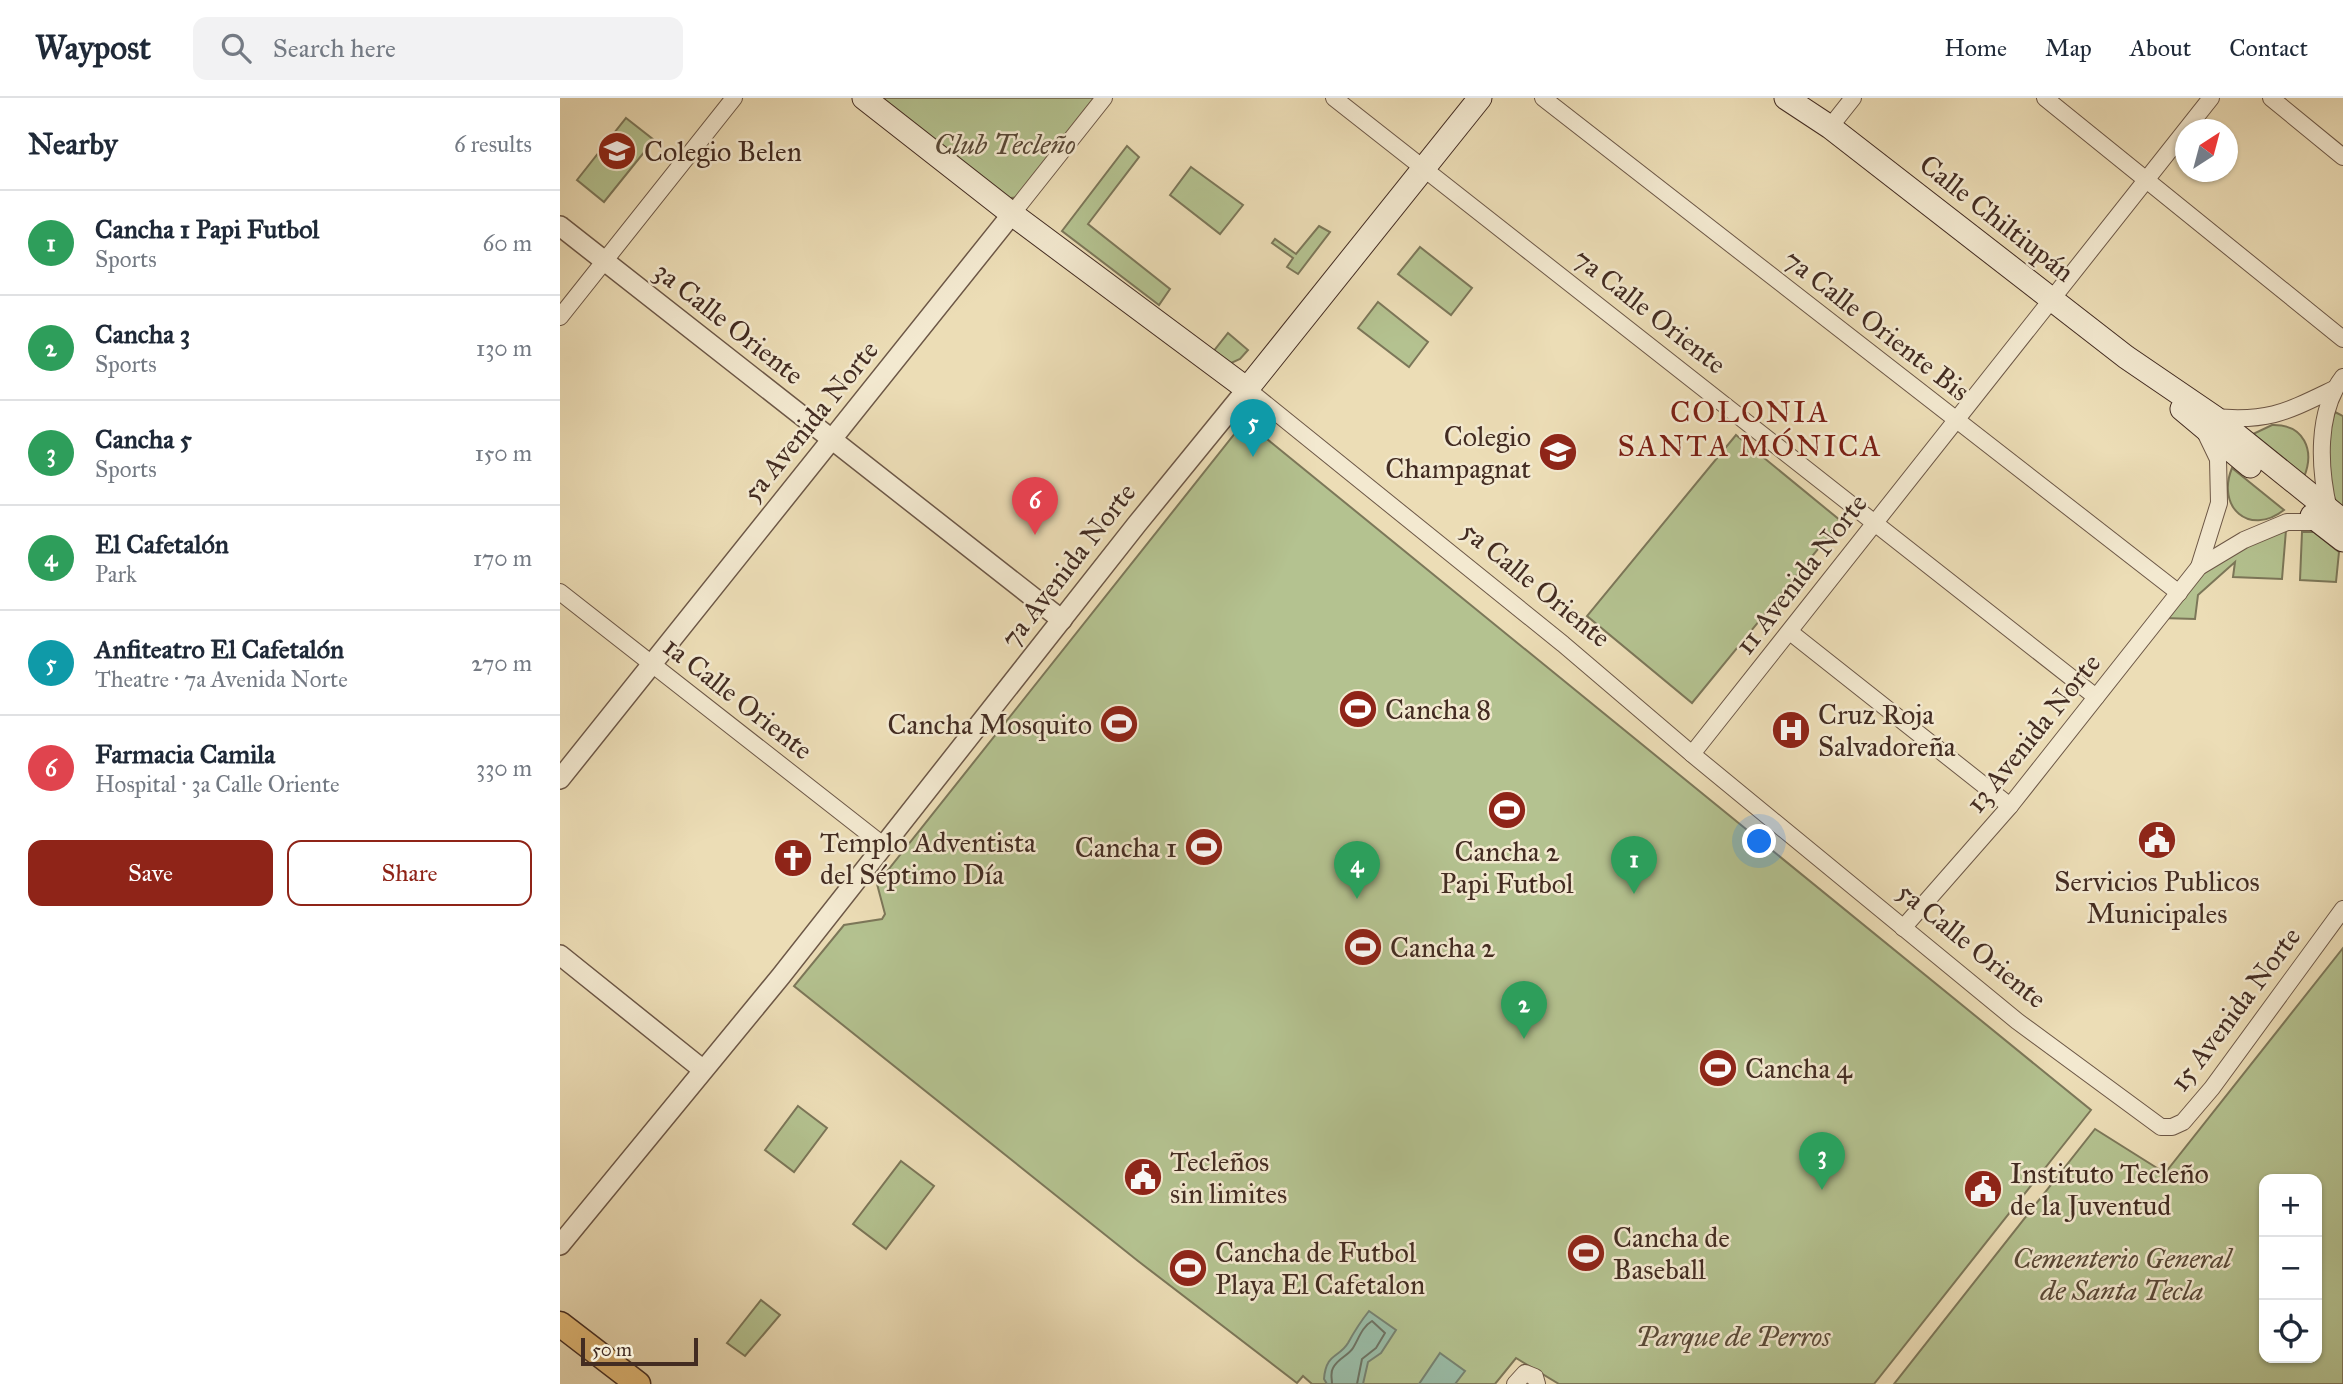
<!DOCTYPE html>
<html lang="en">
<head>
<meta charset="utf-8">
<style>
  body { margin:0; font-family:"IM FELL Great Primer",serif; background:#f2f2f3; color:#1f2937 }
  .controls { position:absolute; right:21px; bottom:21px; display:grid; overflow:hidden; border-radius:14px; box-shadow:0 2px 5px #0004 }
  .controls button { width:63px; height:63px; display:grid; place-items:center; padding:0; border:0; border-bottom:2px solid #e0e1e3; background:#fff; color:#1f2937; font:35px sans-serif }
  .compass { position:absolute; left:1615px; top:21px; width:63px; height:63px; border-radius:50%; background:#fff; box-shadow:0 2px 5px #0004; rotate:36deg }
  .scale { position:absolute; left:21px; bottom:18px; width:117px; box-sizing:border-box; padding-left:7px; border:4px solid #432c22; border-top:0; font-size:19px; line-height:24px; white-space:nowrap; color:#432c22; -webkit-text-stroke:5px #f3e9d0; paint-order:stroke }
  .you { position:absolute; left:1200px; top:744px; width:24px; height:24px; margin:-18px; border:5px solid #fff; border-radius:50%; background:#1a73e8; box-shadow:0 0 0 10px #1a73e833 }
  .badge { display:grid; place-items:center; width:46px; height:46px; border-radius:50%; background:#8f2418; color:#fff; font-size:23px; font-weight:700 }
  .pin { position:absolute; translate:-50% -58px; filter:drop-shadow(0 2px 4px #0008) }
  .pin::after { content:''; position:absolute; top:37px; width:24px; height:21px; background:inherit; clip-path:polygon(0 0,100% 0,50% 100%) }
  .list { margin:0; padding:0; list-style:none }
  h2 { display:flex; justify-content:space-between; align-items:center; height:91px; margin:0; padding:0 28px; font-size:30px }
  h2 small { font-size:23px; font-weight:400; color:#747a83 }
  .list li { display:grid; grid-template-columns:46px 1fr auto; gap:21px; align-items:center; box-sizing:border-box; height:105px; padding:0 28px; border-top:2px solid #e0e1e3 }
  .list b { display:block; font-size:26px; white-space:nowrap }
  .list p { margin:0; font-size:23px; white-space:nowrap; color:#747a83 }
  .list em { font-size:23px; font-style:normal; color:#747a83 }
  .actions { display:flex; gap:14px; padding:21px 28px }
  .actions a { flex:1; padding:16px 0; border:2px solid #8f2418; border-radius:14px; text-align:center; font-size:24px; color:#8f2418 }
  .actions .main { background:#8f2418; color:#fff }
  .icon { flex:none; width:38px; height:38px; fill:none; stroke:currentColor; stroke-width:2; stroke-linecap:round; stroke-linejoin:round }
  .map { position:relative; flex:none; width:1783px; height:1286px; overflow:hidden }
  header { display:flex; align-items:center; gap:42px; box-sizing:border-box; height:98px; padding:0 35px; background:#fff; border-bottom:2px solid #e0e1e3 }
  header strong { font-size:33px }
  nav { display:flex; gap:38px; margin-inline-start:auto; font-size:24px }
  .search { width:490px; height:63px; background:#f2f2f3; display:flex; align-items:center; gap:18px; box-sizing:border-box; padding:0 24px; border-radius:14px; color:#747a83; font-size:26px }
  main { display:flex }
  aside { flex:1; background:#fff }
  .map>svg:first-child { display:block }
  .green { fill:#b4c290; stroke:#7c7759; stroke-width:2; fill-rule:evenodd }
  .water { fill:#9abda8; stroke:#778372; stroke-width:2 }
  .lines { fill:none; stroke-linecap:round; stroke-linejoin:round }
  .shore { stroke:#6e7465; stroke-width:2 }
  .minor-casing { stroke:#6d5847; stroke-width:18 }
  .tertiary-casing { stroke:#6d5847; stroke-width:22 }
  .secondary-casing { stroke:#432c22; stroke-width:25 }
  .primary-casing { stroke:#432c22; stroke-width:27 }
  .minor { stroke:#f3e9d0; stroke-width:16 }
  .tertiary { stroke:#f3e9d0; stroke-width:19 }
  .secondary { stroke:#f3e9d0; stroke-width:23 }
  .primary { stroke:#e6be7b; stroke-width:24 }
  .labels { text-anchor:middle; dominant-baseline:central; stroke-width:5; stroke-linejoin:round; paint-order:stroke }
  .park-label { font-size:28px; font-style:italic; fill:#5a4a38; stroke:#f3e9d0 }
  .poi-label { font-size:28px; fill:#432c22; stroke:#f3e9d0; text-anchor:start }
  .street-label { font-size:28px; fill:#432c22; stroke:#f3e9d0 }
  .neighbourhood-label { font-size:30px; letter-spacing:2px; fill:#7a1f14; stroke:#f3e9d0 }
</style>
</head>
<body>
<header>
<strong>Waypost</strong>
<div class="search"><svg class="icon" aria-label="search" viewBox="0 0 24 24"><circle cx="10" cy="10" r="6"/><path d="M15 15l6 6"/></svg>Search here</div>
<nav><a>Home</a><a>Map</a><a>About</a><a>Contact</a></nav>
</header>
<main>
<aside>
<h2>Nearby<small>6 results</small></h2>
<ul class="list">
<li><span class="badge" style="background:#2e9e5b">1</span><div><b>Cancha 1 Papi Futbol</b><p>Sports</p></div><em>60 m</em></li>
<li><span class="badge" style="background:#2e9e5b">2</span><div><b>Cancha 3</b><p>Sports</p></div><em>130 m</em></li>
<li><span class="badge" style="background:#2e9e5b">3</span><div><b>Cancha 5</b><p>Sports</p></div><em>150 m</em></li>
<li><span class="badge" style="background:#2e9e5b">4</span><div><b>El Cafetalón</b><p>Park</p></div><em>170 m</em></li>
<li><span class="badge" style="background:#0f9aa8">5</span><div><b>Anfiteatro El Cafetalón</b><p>Theatre · 7a Avenida Norte</p></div><em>270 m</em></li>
<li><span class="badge" style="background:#e0444e">6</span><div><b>Farmacia Camila</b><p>Hospital · 3a Calle Oriente</p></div><em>330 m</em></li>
</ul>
<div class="actions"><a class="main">Save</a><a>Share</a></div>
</aside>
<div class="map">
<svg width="1783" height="1286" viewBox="0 0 1783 1286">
  <rect width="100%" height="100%" fill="#ecddb6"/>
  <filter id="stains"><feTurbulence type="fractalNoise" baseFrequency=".00286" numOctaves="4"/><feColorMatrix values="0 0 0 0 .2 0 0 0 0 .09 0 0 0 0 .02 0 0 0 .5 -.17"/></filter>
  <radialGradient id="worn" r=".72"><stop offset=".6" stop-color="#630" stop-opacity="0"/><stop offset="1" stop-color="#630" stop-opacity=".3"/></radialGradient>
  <g class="green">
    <path d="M310 0H538L460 99 441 101Z"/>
    <path d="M66 20 94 42 44 104 17 82Z"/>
    <path d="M567 48 579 59 528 126 610 191 599 207 502 133Z"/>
    <path d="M631 69 683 107 660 136 610 97Z"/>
    <path d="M759 128 770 134 738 176 727 169 733 160 712 145 715 141 736 156Z"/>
    <path d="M860 149 912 190 891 217 838 176Z"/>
    <path d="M818 204 868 244 849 269 798 230Z"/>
    <path d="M668 235 688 252 680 261 669 266 649 259Z"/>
    <path d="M1775 314 1783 318V413C1769 401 1765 360 1767 342 1768 333 1772 323 1775 314Z"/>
    <path d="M1712 327C1744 326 1755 352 1744 379L1691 337Z"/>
    <path d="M691 328 1531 1012 1314 1286H999L956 1260 935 1286H752L743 1278 737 1285 578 1163 234 888 284 827 322 821 325 816 317 786 680 329Z"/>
    <path d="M1176 337 1281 423 1132 605 1027 518Z"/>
    <path d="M1672 370 1724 412C1689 439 1656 409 1672 370Z"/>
    <path d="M1726 432 1722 481 1673 479 1675 464 1638 497 1635 521 1603 520 1642 472 1686 446Z"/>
    <path d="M1742 434H1754L1779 454 1776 484 1740 482Z"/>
    <path d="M1783 850V1286H1334L1535 1031 1605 1075ZM1757 1081V1260H1704V1081Z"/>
    <path d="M238 1008 267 1030 234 1074 205 1052Z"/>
    <path d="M341 1063 374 1088 326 1151 293 1126Z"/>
    <path d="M201 1202 220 1217 185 1258 167 1245Z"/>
  </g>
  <g class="water">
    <path d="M809 1213 836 1232 821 1255 808 1264 803 1286H767L764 1281C766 1255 779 1260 788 1245 794 1234 801 1223 809 1213Z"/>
    <path d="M880 1255 905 1273 895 1286H859Z"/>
  </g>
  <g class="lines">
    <path class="shore" d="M772 1286C772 1280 770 1275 773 1270 778 1260 788 1258 793 1250 799 1240 802 1229 812 1223L825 1235 816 1250 802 1261 797 1286"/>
    <g class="minor-casing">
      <g id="minor">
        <path d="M774 0 1536 599"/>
        <path d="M983 0 1619 495"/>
        <path d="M1485 0 1783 241"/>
        <path d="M1711 0 1783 59"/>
        <path d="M1270 29 1293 0"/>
        <path d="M452 116 544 0"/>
        <path d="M0 219 174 0"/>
        <path d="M687 291 1003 546 1132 656 1457 923 1601 1029H1612L1623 1024 1652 990 1783 811"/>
        <path d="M1654 319C1709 324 1726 314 1774 291"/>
        <path d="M1769 412C1759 370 1756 314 1783 279"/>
        <path d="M1639 469 1659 405 1658 361 1645 334"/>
        <path d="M0 494 323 747"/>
        <path d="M1230 534 1450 708"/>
        <path d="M1132 656 1651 0"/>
        <path d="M1343 830 1450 708 1639 469 1684 442 1727 424H1759"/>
        <path d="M955 1286 965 1275 975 1279 977 1286"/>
      </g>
    </g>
    <g class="tertiary-casing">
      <g id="tertiary">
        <path d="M0 128 502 522"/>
        <path d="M0 681 452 116"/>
        <path d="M0 857 142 971"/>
        <path d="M0 1147 221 878 577 426 687 291"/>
      </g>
    </g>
    <g class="secondary-casing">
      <g id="secondary">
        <path d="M304 0 452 116 687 291 920 0"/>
        <path d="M1226 0 1270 29 1566 259 1654 319 1783 423"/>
        <path d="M1622 311 1690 368"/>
        <path d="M1752 418 1783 442"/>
      </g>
    </g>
    <g class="primary-casing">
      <path id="primary" d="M0 1226 78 1286"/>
    </g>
    <use href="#minor" class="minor"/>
    <use href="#tertiary" class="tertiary"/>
    <use href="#secondary" class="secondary"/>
    <use href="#primary" class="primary"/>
  </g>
  <defs>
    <g id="school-disc" transform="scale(2.0125)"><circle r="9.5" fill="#8f2418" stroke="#f3e9d0"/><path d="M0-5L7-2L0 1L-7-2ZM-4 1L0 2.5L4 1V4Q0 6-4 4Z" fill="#fff"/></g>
    <g id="stadium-disc" transform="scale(2.0125)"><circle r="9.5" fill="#8f2418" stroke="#f3e9d0"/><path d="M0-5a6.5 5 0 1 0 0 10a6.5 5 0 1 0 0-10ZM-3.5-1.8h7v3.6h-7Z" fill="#fff"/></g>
    <g id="hospital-disc" transform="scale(2.0125)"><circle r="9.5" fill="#8f2418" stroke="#f3e9d0"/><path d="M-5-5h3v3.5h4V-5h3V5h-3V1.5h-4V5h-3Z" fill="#fff"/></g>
    <g id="civic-disc" transform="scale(2.0125)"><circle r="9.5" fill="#8f2418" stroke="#f3e9d0"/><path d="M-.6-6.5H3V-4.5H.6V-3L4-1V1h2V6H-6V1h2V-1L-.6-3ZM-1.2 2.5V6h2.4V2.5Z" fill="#fff"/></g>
    <g id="church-disc" transform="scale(2.0125)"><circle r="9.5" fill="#8f2418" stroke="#f3e9d0"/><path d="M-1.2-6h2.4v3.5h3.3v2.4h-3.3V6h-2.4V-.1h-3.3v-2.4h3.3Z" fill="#fff"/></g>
  </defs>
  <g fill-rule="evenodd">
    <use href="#school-disc" x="57" y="53"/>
    <use href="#school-disc" x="998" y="354"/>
    <use href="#stadium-disc" x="798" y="611"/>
    <use href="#stadium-disc" x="559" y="626"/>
    <use href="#hospital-disc" x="1231" y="632"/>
    <use href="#stadium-disc" x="947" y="712"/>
    <use href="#civic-disc" x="1597" y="742"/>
    <use href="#stadium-disc" x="644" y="749"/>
    <use href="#church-disc" x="233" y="760"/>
    <use href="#stadium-disc" x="803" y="849"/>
    <use href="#stadium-disc" x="1158" y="970"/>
    <use href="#civic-disc" x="583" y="1079"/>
    <use href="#civic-disc" x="1423" y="1091"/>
    <use href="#stadium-disc" x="1026" y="1155"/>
    <use href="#stadium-disc" x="628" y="1170"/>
  </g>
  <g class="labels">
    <g class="park-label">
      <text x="445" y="46">Club Tecleño</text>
      <text x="1562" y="1160">Cementerio General<tspan x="1562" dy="32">de Santa Tecla</tspan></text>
      <text x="1173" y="1238">Parque de Perros</text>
    </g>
    <g class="poi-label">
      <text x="84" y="53">Colegio Belen</text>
      <text x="971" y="338" text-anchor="end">Colegio<tspan x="971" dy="32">Champagnat</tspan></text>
      <text x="825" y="611">Cancha 8</text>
      <text x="1258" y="616">Cruz Roja<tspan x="1258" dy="32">Salvadoreña</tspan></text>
      <text x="532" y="626" text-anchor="end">Cancha Mosquito</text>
      <text x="260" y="744">Templo Adventista<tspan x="260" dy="32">del Séptimo Día</tspan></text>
      <text x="617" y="749" text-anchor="end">Cancha 1</text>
      <text x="947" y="753" text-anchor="middle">Cancha 2<tspan x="947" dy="32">Papi Futbol</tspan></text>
      <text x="1597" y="783" text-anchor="middle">Servicios Publicos<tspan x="1597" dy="32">Municipales</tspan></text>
      <text x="830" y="849">Cancha 2</text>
      <text x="1185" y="970">Cancha 4</text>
      <text x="610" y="1063">Tecleños<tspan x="610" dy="32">sin limites</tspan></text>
      <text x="1450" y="1075">Instituto Tecleño<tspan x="1450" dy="32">de la Juventud</tspan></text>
      <text x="1053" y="1139">Cancha de<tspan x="1053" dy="32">Baseball</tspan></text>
      <text x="655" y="1154">Cancha de Futbol<tspan x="655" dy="32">Playa El Cafetalon</tspan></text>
    </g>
    <g class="street-label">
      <text transform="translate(1437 120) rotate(38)">Calle Chiltiupán</text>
      <text transform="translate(1090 213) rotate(38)">7a Calle Oriente</text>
      <text transform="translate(169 225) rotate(38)">3a Calle Oriente</text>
      <text transform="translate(1317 227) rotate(38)">7a Calle Oriente Bis</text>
      <text transform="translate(250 323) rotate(-51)">5a Avenida Norte</text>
      <text transform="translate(508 467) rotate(-52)">7a Avenida Norte</text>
      <text transform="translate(1241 476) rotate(-52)">11 Avenida Norte</text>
      <text transform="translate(976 486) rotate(39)">5a Calle Oriente</text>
      <text transform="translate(178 600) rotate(38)">1a Calle Oriente</text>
      <text transform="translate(1473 635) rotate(-51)">13 Avenida Norte</text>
      <text transform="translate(1412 847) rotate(39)">5a Calle Oriente</text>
      <text transform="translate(1675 911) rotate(-53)">15 Avenida Norte</text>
    </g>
    <g class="neighbourhood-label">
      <text x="1190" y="314">COLONIA<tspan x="1190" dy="34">SANTA MÓNICA</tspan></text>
    </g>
  </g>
  <rect width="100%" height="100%" filter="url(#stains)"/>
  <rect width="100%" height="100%" fill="url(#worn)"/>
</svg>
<div class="controls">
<button>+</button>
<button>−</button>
<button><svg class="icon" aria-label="locate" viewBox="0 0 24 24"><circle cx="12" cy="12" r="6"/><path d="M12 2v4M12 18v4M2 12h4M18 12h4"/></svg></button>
</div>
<svg class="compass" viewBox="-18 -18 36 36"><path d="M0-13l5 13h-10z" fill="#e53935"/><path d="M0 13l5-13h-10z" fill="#747a83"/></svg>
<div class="scale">50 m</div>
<div class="you"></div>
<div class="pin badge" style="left:1074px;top:796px;background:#2e9e5b">1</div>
<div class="pin badge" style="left:964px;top:941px;background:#2e9e5b">2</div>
<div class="pin badge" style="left:1262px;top:1092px;background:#2e9e5b">3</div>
<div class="pin badge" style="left:797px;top:801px;background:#2e9e5b">4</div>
<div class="pin badge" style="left:693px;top:359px;background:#0f9aa8">5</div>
<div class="pin badge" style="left:475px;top:437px;background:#e0444e">6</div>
</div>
</main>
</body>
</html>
